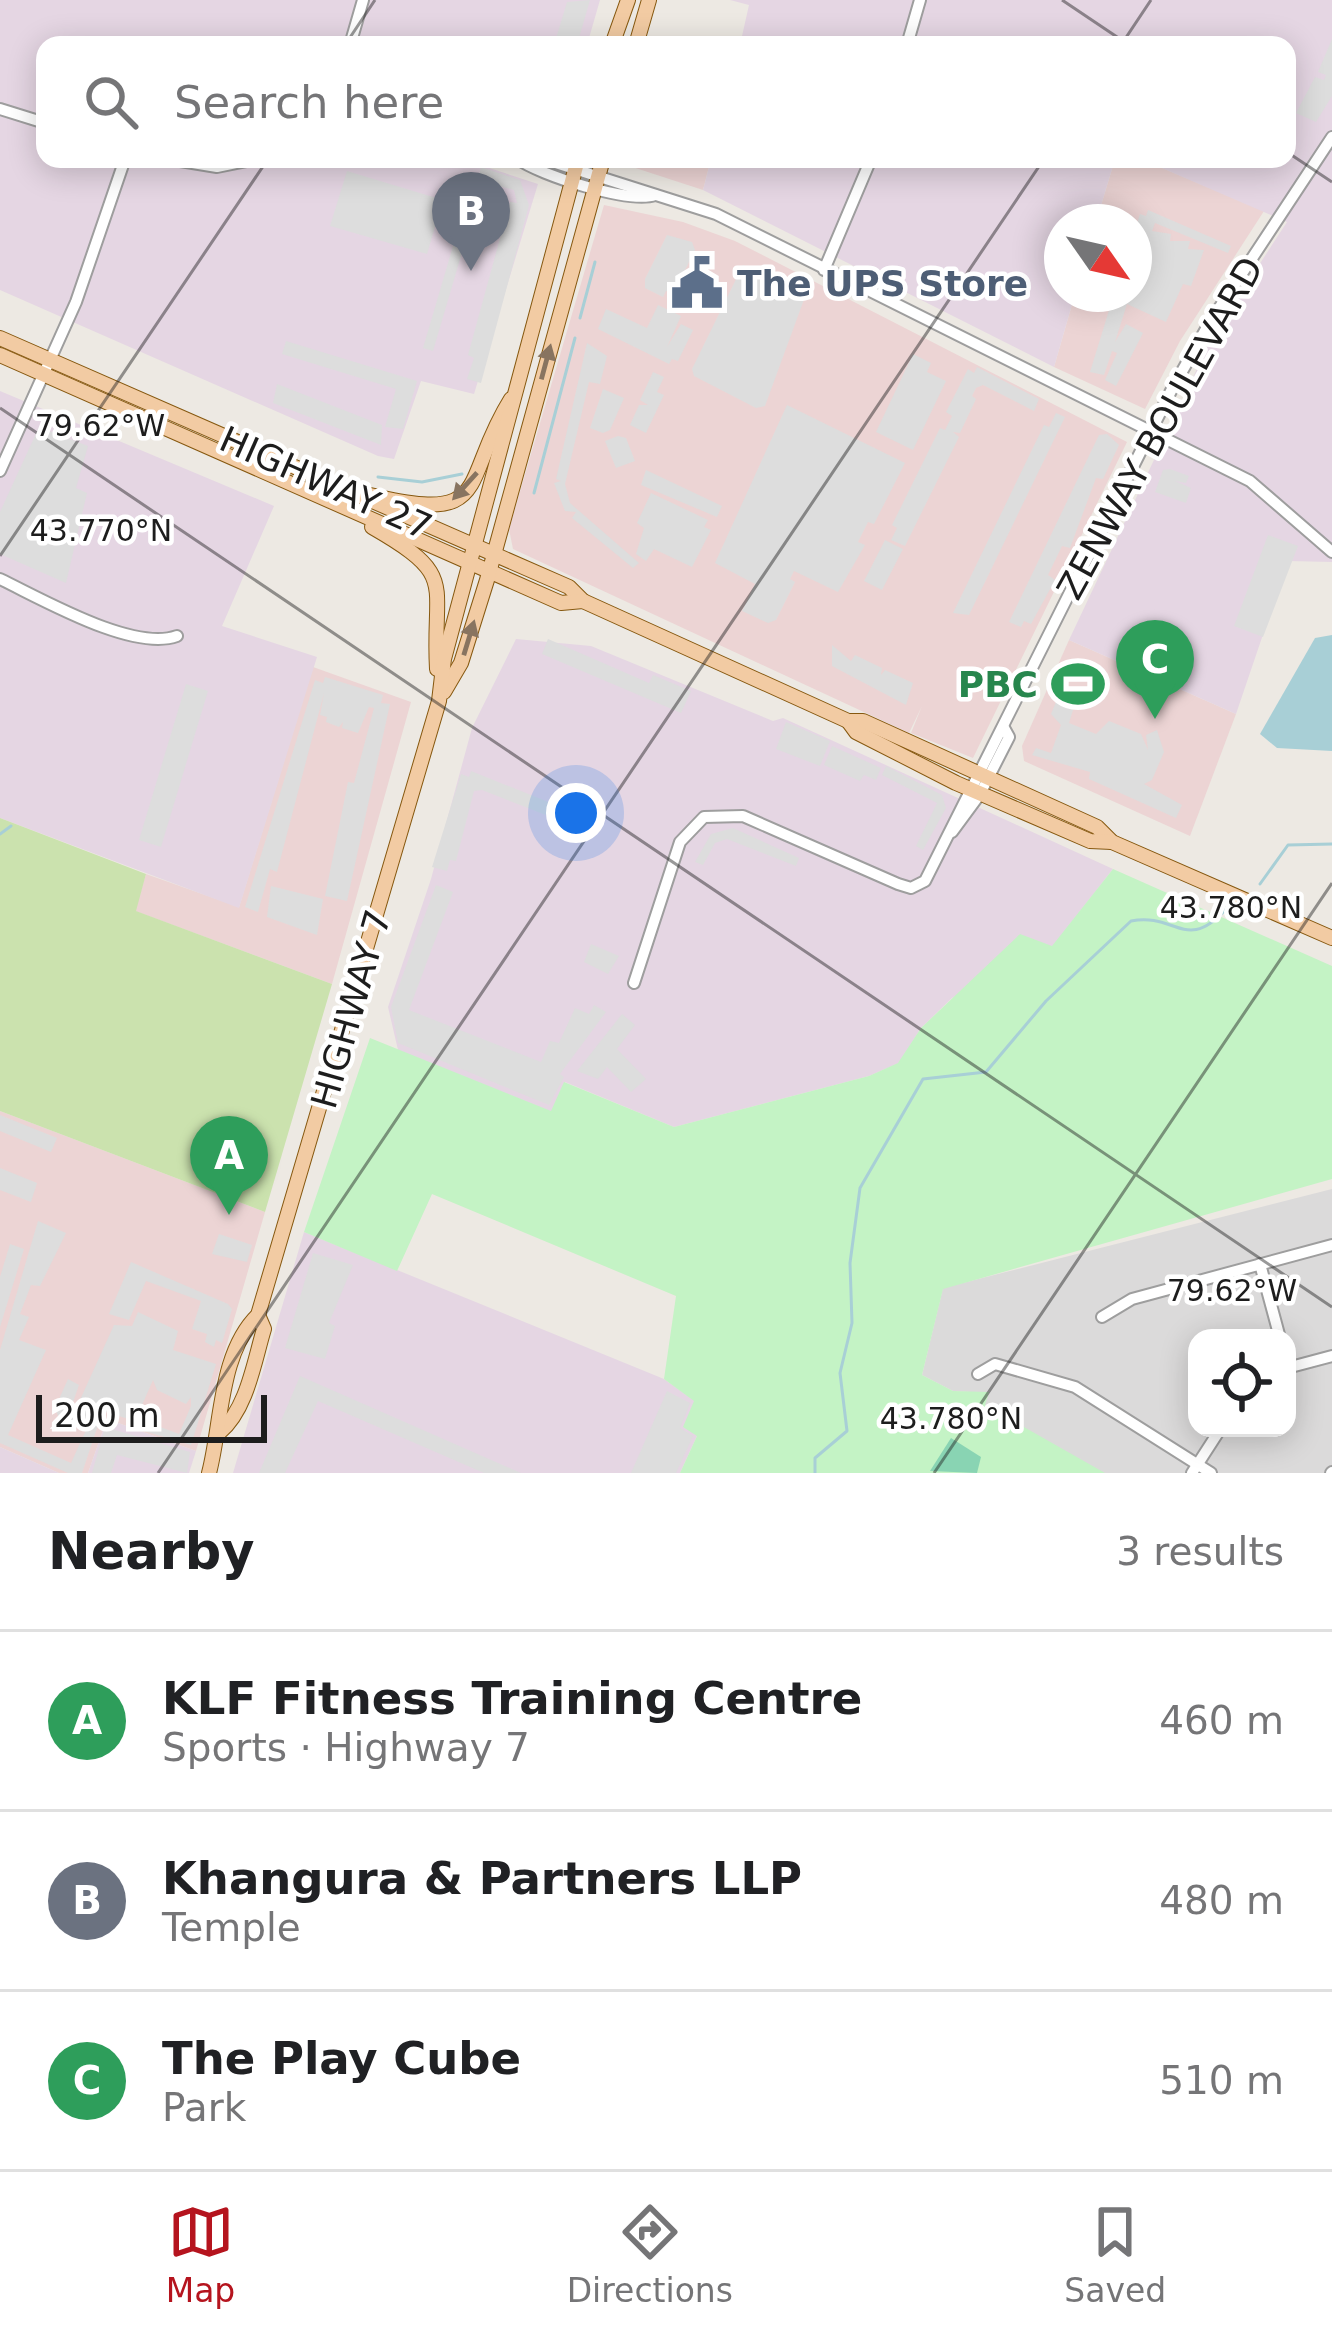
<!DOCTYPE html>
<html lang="en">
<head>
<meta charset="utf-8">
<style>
  body { margin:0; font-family:"DejaVu Sans",sans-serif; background:#f2f2f2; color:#202124 }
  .controls { position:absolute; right:36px; bottom:36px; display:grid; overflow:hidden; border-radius:24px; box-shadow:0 6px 30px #0003 }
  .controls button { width:108px; height:108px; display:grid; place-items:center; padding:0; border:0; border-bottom:3px solid #e0e0e0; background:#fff; color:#202124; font:60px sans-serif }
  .compass { position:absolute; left:1044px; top:204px; width:108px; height:108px; border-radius:50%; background:#fff; box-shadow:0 6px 30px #0003; rotate:124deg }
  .scale { position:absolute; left:36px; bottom:30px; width:231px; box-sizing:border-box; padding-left:12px; border:6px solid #1d1d1d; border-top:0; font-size:33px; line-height:42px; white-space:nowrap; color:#1d1d1d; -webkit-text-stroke:9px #fff; paint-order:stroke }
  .you { position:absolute; left:576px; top:813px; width:42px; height:42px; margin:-30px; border:9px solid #fff; border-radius:50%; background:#1a73e8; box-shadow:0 0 0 18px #1a73e833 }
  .badge { display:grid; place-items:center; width:78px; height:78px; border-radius:50%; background:#b5141e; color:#fff; font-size:39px; font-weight:700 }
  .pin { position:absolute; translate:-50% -99px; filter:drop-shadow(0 3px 6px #0008) }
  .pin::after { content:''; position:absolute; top:63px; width:42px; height:36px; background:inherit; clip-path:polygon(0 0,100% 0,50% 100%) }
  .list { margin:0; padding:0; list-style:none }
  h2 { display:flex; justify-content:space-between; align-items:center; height:156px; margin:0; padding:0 48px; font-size:51px }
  h2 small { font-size:39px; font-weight:400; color:#757577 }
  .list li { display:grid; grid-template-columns:78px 1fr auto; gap:36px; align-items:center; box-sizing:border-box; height:180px; padding:0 48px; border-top:3px solid #e0e0e0 }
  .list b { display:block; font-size:45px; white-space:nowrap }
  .list p { margin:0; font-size:39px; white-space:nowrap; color:#757577 }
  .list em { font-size:39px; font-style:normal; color:#757577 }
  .icon { flex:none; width:66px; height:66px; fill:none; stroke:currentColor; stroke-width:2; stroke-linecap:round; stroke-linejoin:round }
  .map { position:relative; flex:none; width:1332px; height:1473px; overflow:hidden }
  .search { position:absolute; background:#fff; box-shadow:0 6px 30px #0003; left:36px; right:36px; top:36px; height:132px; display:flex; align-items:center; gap:30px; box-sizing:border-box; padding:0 42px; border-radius:24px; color:#757577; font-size:45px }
  .sheet { height:696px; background:#fff }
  nav { display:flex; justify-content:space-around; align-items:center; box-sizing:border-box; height:168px; border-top:3px solid #e0e0e0; background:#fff; font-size:33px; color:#757577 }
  nav a { display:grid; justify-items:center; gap:6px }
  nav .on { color:#b5141e }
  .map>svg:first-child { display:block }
  .residential { fill:#dbdada; fill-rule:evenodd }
  .commercial { fill:#ecd4d4 }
  .industrial { fill:#e5d6e3 }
  .grass { fill:#cbe2ae }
  .park { fill:#c4f3c5 }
  .pitch { fill:#89d4b3 }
  .parking { fill:#ddd }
  .water { fill:#a8cfd6 }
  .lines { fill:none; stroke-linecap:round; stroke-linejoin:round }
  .stream { stroke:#a8cfd6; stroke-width:3 }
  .minor-casing { stroke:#9e9e9e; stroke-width:14 }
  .major-casing { stroke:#86580f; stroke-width:16 }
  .minor { stroke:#fff; stroke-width:10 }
  .major { stroke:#f2cba3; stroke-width:14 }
  .oneway { fill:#887460 }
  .ticks { fill:none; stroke:#1d1d1d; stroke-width:3; stroke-opacity:0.45 }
  .labels { text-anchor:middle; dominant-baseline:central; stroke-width:9; stroke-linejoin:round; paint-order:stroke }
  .service-label { font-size:36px; font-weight:bold; fill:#4e5e75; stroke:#fff; text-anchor:start }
  .street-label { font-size:36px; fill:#1d1d1d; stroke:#fff }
  .leisure-label { font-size:36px; font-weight:bold; fill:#27864d; stroke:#fff; text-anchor:end }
  .ticks-label { font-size:30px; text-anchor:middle; fill:#1d1d1d; stroke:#fff; stroke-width:9; stroke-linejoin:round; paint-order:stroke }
</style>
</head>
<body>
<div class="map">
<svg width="1332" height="1473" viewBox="0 0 1332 1473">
  <rect width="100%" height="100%" fill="#ede9e3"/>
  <path class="residential" d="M1332 1189V1473H1084L984 1405 988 1393 953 1391 922 1375 943 1288ZM1197 1338H1287V1428H1197Z"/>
  <g class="commercial">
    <path d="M711 159 703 190 614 161 615 159Z"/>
    <path d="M1115 159H1141L1264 211 1180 341 1145 409 1054 367 1075 294H1134V222H1096Z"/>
    <path d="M604 205 683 222 735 241 1127 442 973 758 911 733 922 706 909 733 513 549 509 529Z"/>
    <path d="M1069 640 1236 714 1190 836 1024 761 1022 746Z"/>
    <path d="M313 667 411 702 332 984 135 911 146 874 239 907Z"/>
    <path d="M0 1111 265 1212 196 1451 107 1419 88 1473H59L0 1447Z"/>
  </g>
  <g class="industrial">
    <path d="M0 0H600L587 45H45V159H462L538 184 474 394 421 381 394 459 378 456 0 290Z"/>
    <path d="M730 0H1332V562L1288 561 1236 714 1069 640 1212 337 1287 222 1141 159H1287V45H740L749 5Z"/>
    <path d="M711 159H1115L1096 222H1062V294H1075L1054 367 703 190Z"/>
    <path d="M0 391 274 506 222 626 317 657 239 908 0 818Z"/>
    <path d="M516 639 591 646 773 721 783 718 1113 869 1052 947 952 998 921 1028 899 1063 869 1076 674 1127 565 1082 552 1112 398 1050 388 1007 431 879 472 728Z"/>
    <path d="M304 1232 664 1379 695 1401 697 1436 680 1473H233Z"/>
    <path d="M107 1419 196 1451 189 1473H88Z"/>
    <path d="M0 1447 59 1473H0Z"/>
  </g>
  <path class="grass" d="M0 818 146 874 136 911 332 984 265 1212 0 1111Z"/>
  <path class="park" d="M1113 869 1332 966V1179L943 1289 922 1375 953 1391 989 1392 985 1405 1105 1473H680L697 1436 683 1427 694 1401 664 1379 676 1296 432 1194 397 1271 304 1232 370 1038 551 1111 564 1082 674 1127 869 1076 898 1063 921 1028 1020 934 1052 946Z"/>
  <path class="pitch" d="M951 1438 981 1457 977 1473 930 1471Z"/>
  <g class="parking">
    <path d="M590 0 577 45H554L567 2Z"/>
    <path d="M1332 39V96L1316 122 1296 113 1315 77 1324 80 1326 75 1318 72Z"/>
    <path d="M481 167 520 180 529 205 481 383 467 379 474 358 468 355 510 202 517 203 514 190 478 180Z"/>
    <path d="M347 171 443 200 427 254 330 226Z"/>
    <path d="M471 185 481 188 433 351 423 348Z"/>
    <path d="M1148 210 1231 246 1228 253 1155 223 1152 231 1171 234 1170 241H1190L1188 249 1204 250 1191 286 1183 284 1166 322 1127 304 1115 342 1126 324 1143 333 1116 386 1105 380 1117 353 1112 351 1104 375 1090 372 1114 294H1134V232L1140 214 1146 216Z"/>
    <path d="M667 235 692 242 695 250 673 294 666 291 663 297 645 288V279Z"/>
    <path d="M743 265 806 294 765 406 756 408 694 376 692 369Z"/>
    <path d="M658 305 681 316 667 347 681 324 693 330 678 361 672 359 669 364 598 329 606 309 647 328Z"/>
    <path d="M286 341 417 381 403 429 385 427 396 389 282 354Z"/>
    <path d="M587 343 607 356 600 384 589 382 565 484 570 503 639 563 633 568 572 518 576 512 565 511 554 483 561 481 556 479Z"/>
    <path d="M913 354 931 363 927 372 946 381 913 450 876 432Z"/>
    <path d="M977 367 1039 399 1034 411 983 385 976 388 972 396 976 399 960 433 953 432 959 437 905 546 891 540 897 528 892 525 940 428 945 430 952 416 946 412 968 369 974 373Z"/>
    <path d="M653 372 664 377 657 392 664 395 646 433 630 425 639 405H648L640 400Z"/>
    <path d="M277 384 382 425 381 445 273 403Z"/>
    <path d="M603 389 624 398 610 430 603 433 590 428Z"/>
    <path d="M787 405 905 463 874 524 868 522 858 542 865 545 838 592 794 571 790 579 795 582 776 620 768 623 742 611 755 584 715 563Z"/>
    <path d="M1056 413 1065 417 969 615 953 613 1044 425 1049 427Z"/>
    <path d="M39 427 88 446 76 488 87 493 66 583 0 554V512Z"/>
    <path d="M1107 434 1119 445 1103 479 1096 478 1070 548 1062 546 1048 575 1055 580 1031 624 1024 621 1021 627 1009 622 1099 435Z"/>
    <path d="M618 436 626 438 635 461 616 468 605 441Z"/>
    <path d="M1170 469 1189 476 1186 483 1175 481 1191 488 1186 503 1155 492 1163 470Z"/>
    <path d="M646 470 722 506 717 517 641 485Z"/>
    <path d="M651 493 708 520 704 527 711 530 692 567 654 549 646 561 636 554 644 528 637 523Z"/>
    <path d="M1268 535 1298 546 1263 637 1234 626Z"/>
    <path d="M885 540 903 549 882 590 864 581Z"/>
    <path d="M548 639 649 683 653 675 691 691 681 713 542 654Z"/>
    <path d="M832 645 851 661 855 655 882 668 881 675 885 670 913 683 906 705 832 666Z"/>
    <path d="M325 677 383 695 381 703 390 704 347 901 325 896 348 782 354 783 374 708 369 707 358 733 342 728 343 722 339 727 326 722 327 717 320 715 324 693 277 872 270 869 258 912 245 907 315 680 323 683Z"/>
    <path d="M186 684 208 691 161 847 139 840Z"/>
    <path d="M1056 702 1073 710 1069 723 1096 734 1109 721 1141 734 1148 750 1146 735 1157 730 1164 752 1152 780 1144 784 1182 805 1176 818 1089 779 1090 772 1032 755 1036 748 1051 753 1061 725 1051 714Z"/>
    <path d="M786 722 830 741 820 766 776 749Z"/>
    <path d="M832 746 881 768 876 780 864 775 860 781 824 765Z"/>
    <path d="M886 766 942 795 946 808 923 850 916 846 937 803 882 775Z"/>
    <path d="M471 771 588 818 584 830 482 790 474 791 456 861 450 860 447 871 432 867 461 774 469 777Z"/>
    <path d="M733 828 799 858 796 866 727 839 715 843 703 865 695 862 711 834Z"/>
    <path d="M436 885 453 892 409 1010 541 1062 550 1041 559 1043 575 1008 589 1014 594 1005 606 1012 560 1074 564 1077 549 1105 398 1043 391 1007Z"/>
    <path d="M271 886 323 899 317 935 267 917Z"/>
    <path d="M591 944 619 956 608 974 584 962Z"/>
    <path d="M622 1014 635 1025 617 1049 646 1079 631 1092 607 1067 598 1079 577 1071Z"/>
    <path d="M0 1115 57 1138 51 1152 0 1131Z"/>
    <path d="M0 1168 37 1183 31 1202 0 1190Z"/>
    <path d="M38 1221 66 1233 40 1286 31 1285 20 1314 29 1317 19 1340 46 1350 8 1435 71 1463 92 1417 100 1419 82 1473H68L0 1443V1350Z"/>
    <path d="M219 1234 252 1245 247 1262 212 1254Z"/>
    <path d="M10 1244 24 1249 0 1327V1277Z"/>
    <path d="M313 1253 353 1265 329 1323 335 1326 325 1359 285 1348Z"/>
    <path d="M131 1262 228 1304 232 1309 222 1343 216 1340 214 1347 205 1342 207 1334 192 1329 201 1301 146 1281 129 1320 109 1314Z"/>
    <path d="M138 1312 178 1331 173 1350 216 1364 191 1445 134 1428 139 1419 179 1434 191 1406V1397L186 1404 157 1390 153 1380 135 1421 93 1408 82 1427 59 1418 55 1408 68 1379 79 1385 72 1405 82 1410 84 1403 79 1402 114 1325 132 1326Z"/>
    <path d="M300 1376 521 1473H484L318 1401 285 1473H259Z"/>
    <path d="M667 1391 690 1403 680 1428 693 1436 676 1473H631Z"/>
    <path d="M105 1427 190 1452 187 1473 117 1455 111 1473H92Z"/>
  </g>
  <path class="water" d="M1332 635V751L1277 748 1260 734 1315 638Z"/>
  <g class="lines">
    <g class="stream">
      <path d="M580 318 595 262"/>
      <path d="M378 477 422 482 462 474"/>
      <path d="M534 493 575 338"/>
      <path d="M0 834 11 826"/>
      <path d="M1260 884 1288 845 1332 844"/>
      <path d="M815 1473V1458L847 1431 840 1373 852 1323 850 1263 860 1188 923 1079 986 1072 1046 1001 1131 921C1176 912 1186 954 1227 908"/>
    </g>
    <g class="minor-casing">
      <g id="minor">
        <path d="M350 45 363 0"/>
        <path d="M907 45 920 0"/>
        <path d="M0 109 45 123"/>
        <path d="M168 159 217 167 256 159"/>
        <path d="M518 159C539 175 630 204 655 195"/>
        <path d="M543 159 716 214 1250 481 1332 552"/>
        <path d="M824 270 871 159"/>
        <path d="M0 471 76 302 125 159"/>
        <path d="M0 579C42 599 133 652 177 636"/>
        <path d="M952 832 980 794 1009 737 1004 728"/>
        <path d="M634 983 680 842 704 817 743 816 898 884 911 888 925 881 1172 389 1210 322 1332 137"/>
        <path d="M1260 1264 1280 1338"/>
        <path d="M1102 1317 1132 1299 1332 1245"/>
        <path d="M1287 1368 1332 1356"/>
        <path d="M978 1374 995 1364 1075 1387 1211 1473"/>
        <path d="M1192 1473 1221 1428"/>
        <path d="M1331 1473 1332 1472"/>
      </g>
    </g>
    <g class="major-casing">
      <g id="major">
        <path d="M612 45 628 0"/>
        <path d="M636 45 649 0"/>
        <path d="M0 338 569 587 583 601 848 721H863L1097 827 1112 842 1332 938"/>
        <path d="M0 355 561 603 583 601"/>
        <path d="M370 495C495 525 459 482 511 399"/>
        <path d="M372 527C459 577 432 581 437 669"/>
        <path d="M444 692 461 663 487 580 603 159"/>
        <path d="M848 721 856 732 956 783 1090 841 1112 842"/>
        <path d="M220 1432C247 1409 254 1362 264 1329L258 1315"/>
        <path d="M209 1473C222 1424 219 1353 258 1315L439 701 444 659 578 159"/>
      </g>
    </g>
    <use href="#minor" class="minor"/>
    <use href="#major" class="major"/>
  </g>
  <defs><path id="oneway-solid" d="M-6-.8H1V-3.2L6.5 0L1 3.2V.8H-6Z" transform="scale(3)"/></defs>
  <g class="oneway">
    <use href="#oneway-solid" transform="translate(546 362) rotate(-75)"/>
    <use href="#oneway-solid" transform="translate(465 486) rotate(132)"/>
    <use href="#oneway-solid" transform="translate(469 638) rotate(-73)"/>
  </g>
  <path class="ticks" d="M1062 0 1129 45M345 45 375 0M1121 45 1151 0M1287 152 1332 182M0 408 1332 1307M0 556 268 159M158 1473 1044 159M934 1473 1332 883"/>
  <defs>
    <g id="civic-bare" transform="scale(4.14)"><path d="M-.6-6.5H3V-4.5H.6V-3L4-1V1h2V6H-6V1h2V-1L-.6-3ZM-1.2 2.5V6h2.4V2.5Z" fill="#5c6f8a" stroke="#fff" stroke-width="2.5" paint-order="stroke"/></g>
    <g id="stadium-bare" transform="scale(4.14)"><path d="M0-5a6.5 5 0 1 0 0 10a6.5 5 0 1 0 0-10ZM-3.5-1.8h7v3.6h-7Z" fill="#2e9e5b" stroke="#fff" stroke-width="2.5" paint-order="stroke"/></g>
  </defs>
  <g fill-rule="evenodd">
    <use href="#civic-bare" x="697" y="283"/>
    <use href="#stadium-bare" x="1078" y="684"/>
  </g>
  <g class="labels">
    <g class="service-label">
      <text x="737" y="283">The UPS Store</text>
    </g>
    <g class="street-label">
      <text transform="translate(1160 428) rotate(-61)">ZENWAY BOULEVARD</text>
      <text transform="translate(326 483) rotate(24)">HIGHWAY 27</text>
      <text transform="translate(351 1009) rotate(-74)">HIGHWAY 7</text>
    </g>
    <g class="leisure-label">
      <text x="1038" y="684">PBC</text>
    </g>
  </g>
  <g class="ticks-label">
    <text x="100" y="436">79.62°W</text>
    <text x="101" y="541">43.770°N</text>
    <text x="1231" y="918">43.780°N</text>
    <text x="1232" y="1301">79.62°W</text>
    <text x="951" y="1429">43.780°N</text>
  </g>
</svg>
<div class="controls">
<button><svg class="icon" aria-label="locate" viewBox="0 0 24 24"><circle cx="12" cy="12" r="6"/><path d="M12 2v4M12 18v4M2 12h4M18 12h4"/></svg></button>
</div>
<svg class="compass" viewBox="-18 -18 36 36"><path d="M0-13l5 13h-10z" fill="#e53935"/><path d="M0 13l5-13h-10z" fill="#757577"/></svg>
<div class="scale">200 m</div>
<div class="you"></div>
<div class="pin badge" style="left:229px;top:1215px;background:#2e9e5b">A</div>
<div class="pin badge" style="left:471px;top:271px;background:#6b7280">B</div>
<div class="pin badge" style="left:1155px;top:719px;background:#2e9e5b">C</div>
<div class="search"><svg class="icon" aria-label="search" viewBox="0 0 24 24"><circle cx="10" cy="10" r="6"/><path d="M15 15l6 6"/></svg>Search here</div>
</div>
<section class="sheet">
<h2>Nearby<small>3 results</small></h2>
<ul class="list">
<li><span class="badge" style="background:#2e9e5b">A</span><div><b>KLF Fitness Training Centre</b><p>Sports · Highway 7</p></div><em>460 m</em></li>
<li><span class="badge" style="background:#6b7280">B</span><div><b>Khangura &amp; Partners LLP</b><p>Temple</p></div><em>480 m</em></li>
<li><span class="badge" style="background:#2e9e5b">C</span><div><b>The Play Cube</b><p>Park</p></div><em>510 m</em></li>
</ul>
</section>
<nav>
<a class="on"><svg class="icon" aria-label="map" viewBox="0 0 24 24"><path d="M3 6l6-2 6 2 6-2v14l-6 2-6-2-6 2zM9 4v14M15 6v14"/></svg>Map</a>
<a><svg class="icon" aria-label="directions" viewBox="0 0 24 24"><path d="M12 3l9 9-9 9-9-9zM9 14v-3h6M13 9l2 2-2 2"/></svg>Directions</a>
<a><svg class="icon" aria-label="saved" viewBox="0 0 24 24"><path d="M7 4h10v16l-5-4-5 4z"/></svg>Saved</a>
</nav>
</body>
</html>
